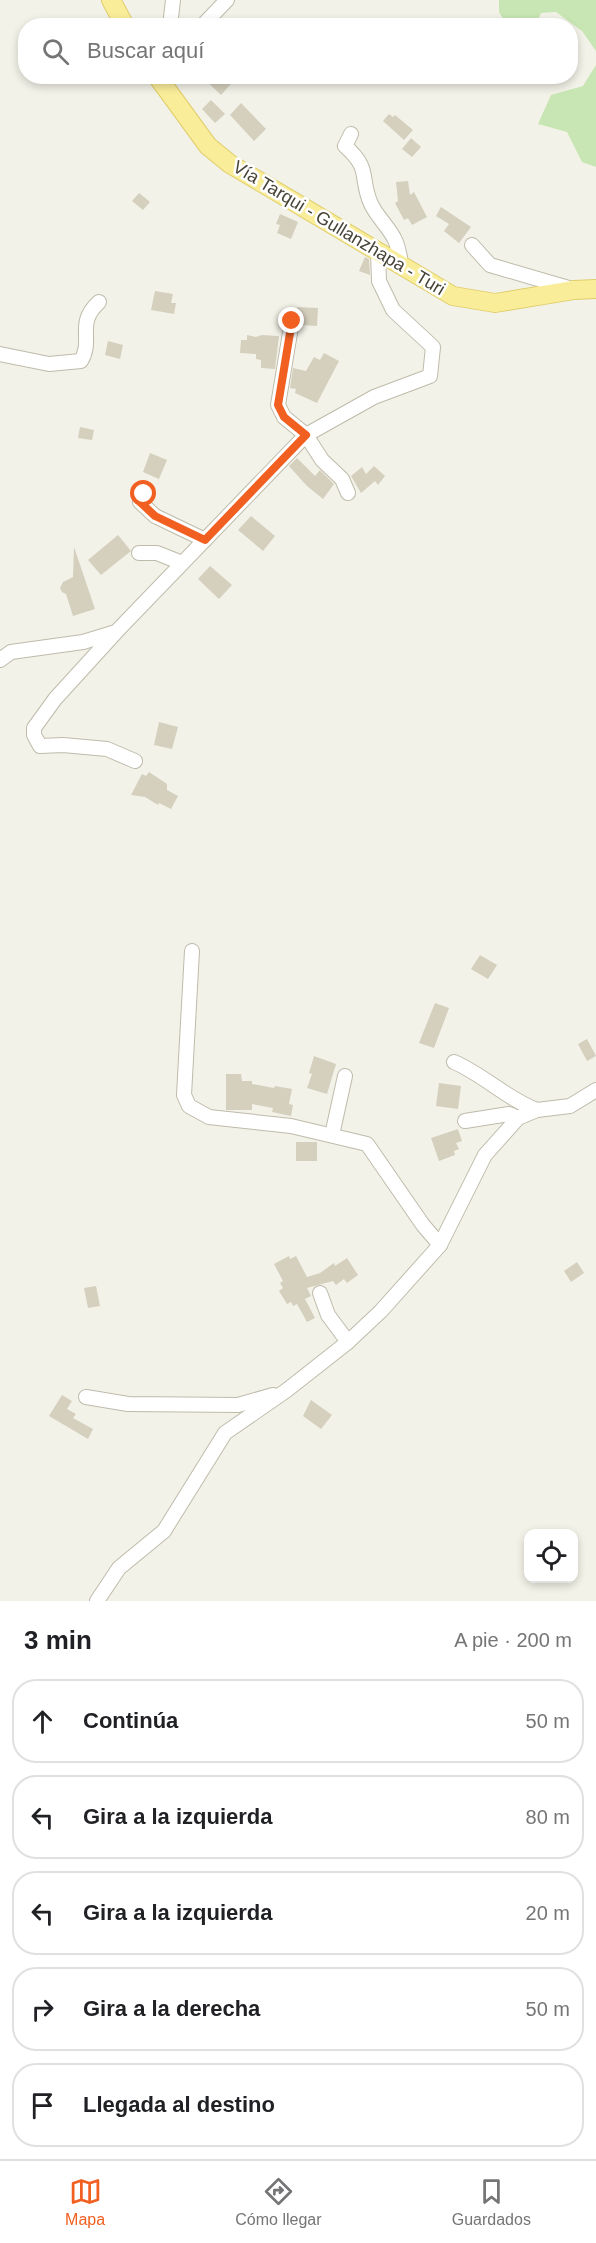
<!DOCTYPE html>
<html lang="es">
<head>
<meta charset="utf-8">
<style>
  body { margin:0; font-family:Helvetica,sans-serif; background:#f2f2f2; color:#202124 }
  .controls { position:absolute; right:18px; bottom:18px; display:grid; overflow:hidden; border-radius:12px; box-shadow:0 3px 9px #0003 }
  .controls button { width:54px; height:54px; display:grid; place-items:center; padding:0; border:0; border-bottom:2px solid #e0e0e0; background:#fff; color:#202124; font:30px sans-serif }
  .stop { position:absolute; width:18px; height:18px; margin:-14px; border:4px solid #f15f21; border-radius:50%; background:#fff }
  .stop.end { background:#f15f21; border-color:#fff; box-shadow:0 2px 6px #0008 }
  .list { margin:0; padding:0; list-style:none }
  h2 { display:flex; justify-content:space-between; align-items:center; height:78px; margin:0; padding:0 24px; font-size:26px }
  h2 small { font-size:20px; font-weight:400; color:#757577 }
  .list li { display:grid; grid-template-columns:39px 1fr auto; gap:18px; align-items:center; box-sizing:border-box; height:84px; margin:0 12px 12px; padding:0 12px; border:2px solid #e0e0e0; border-radius:24px }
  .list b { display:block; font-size:22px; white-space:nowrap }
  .list em { font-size:20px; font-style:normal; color:#757577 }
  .icon { flex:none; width:33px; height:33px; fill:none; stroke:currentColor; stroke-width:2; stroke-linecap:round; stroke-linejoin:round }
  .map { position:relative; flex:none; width:596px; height:1601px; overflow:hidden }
  .search { position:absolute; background:#fff; box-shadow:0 3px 9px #0003; left:18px; right:18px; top:18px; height:66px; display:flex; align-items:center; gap:15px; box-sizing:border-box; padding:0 21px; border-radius:24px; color:#757577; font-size:22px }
  .sheet { height:558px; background:#fff }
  nav { display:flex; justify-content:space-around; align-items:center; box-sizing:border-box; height:84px; border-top:2px solid #e0e0e0; background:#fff; font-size:16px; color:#757577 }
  nav a { display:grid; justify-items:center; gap:3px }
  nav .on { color:#f15f21 }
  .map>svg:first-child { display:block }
  .green { fill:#c7e6b3 }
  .building { fill:#d5cfbe }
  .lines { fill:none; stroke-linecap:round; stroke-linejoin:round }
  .minor-casing { stroke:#bfbbab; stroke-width:16 }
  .major-casing { stroke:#dfcd6b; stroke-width:20 }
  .minor { stroke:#fff; stroke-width:14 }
  .major { stroke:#faed9a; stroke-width:18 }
  .route { stroke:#f15f21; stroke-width:8 }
  .labels { text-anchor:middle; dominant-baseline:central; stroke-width:5; stroke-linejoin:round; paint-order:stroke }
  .street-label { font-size:18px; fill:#474337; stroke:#fff }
</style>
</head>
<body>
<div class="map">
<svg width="596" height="1601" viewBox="0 0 596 1601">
  <rect width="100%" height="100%" fill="#f3f2e8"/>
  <g class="green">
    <path d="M499 0H596V51L582 31 556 12 541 13 536 25H507L499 12Z"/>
    <path d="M596 65V167L582 162 567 132 538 124 551 95 583 86Z"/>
  </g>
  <g class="building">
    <path d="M201 76H238L221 95Z"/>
    <path d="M211 100 225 114 215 123 202 109Z"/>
    <path d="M241 103 266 129 254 141 230 115Z"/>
    <path d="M389 114 393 117 395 115 413 130 404 140 383 121Z"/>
    <path d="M411 138 421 147 412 157 402 149Z"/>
    <path d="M408 181 410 195 414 192 427 217 412 225 408 218 404 220 395 203 398 201 396 182Z"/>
    <path d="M139 193 150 202 143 210 132 201Z"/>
    <path d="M441 207 471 227 459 243 444 231 449 224 436 216Z"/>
    <path d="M280 214 298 222 291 239 277 233 280 225 276 224Z"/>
    <path d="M365 257 369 259 370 275 359 271Z"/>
    <path d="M155 291 173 294 171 303H176L174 314 151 310Z"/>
    <path d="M297 307 318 308 317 326 301 325V318L297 314Z"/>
    <path d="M247 335 256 337 262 335 279 336 275 369 261 368V360L256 359V354L240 353 241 340H247Z"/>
    <path d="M108 341 123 345 120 359 105 355Z"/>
    <path d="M324 353 339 361 317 403 295 393 296 389 290 388 293 368 306 371 314 357 320 360Z"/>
    <path d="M80 427 94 430 92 440 78 438Z"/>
    <path d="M150 453 167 460 159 479 143 472Z"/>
    <path d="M297 458 315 476 320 470 334 484 323 499 307 486 289 466Z"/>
    <path d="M374 466 385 476 378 485 375 481 361 493 351 476 362 467 366 474Z"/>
    <path d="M251 516 275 536 263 551 238 530Z"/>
    <path d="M118 535 131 551 101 575 88 560Z"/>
    <path d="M74 547 95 609 73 616 66 594 62 592 60 588 63 582 73 577Z"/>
    <path d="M210 566 232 585 219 599 198 579Z"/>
    <path d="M159 722 178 727 172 749 154 745Z"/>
    <path d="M149 772 167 784V790L178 796 171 809 159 803 158 805 145 797 131 795 142 774 146 776Z"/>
    <path d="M480 955 497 965 488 979 471 969Z"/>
    <path d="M435 1003 449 1008 434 1048 419 1043Z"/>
    <path d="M587 1039 596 1056 587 1061 578 1044Z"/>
    <path d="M314 1056 336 1064 327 1094 307 1088 312 1074 309 1073Z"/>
    <path d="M226 1074H241L242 1081H252V1084L274 1088 275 1086 292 1089 289 1104 293 1105 291 1116 272 1112 273 1108 252 1104V1110H226Z"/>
    <path d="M439 1083 461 1086 458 1109 436 1106Z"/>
    <path d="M458 1129 462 1141 456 1143 459 1149 454 1151 455 1155 439 1161 431 1138Z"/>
    <rect x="296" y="1142" width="21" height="19"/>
    <path d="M289 1256 290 1259 296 1256 307 1277 320 1273 334 1263 335 1266 347 1258 358 1275 347 1283 344 1279 336 1285 333 1281 307 1288 311 1296 305 1299 315 1318 307 1322 297 1304 293 1306 291 1302 287 1304 279 1291 283 1288 280 1283 283 1281 274 1264Z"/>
    <path d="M577 1262 584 1273 571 1282 564 1271Z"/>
    <path d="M96 1286 100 1306 88 1308 84 1288Z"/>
    <path d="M62 1395 72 1401 67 1409 76 1414 73 1418 93 1429 88 1439 49 1416Z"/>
    <path d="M311 1400 332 1415 321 1429 303 1416Z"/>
  </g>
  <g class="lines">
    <g class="minor-casing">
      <g id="minor">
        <path d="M170 26 173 0"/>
        <path d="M202 26 227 0"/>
        <path d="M351 134 345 146C372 170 359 177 371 204 377 217 389 227 395 240 399 248 400 259 402 267"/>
        <path d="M472 245 490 265 572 289"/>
        <path d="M292 321 278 405 284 417 306 435 322 460 342 479 348 493"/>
        <path d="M0 354 49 364 81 361C94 339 75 324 99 302"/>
        <path d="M144 494 140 502 155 516 205 540"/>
        <path d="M139 553H157L182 563"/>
        <path d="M116 632 55 699 34 728V735L40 746 63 745 107 749 135 761"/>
        <path d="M0 660 11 652 83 642 116 632 306 435 374 397 430 376 433 347 393 310 379 281 378 252"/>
        <path d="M192 951 184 1095 189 1106 209 1117 291 1126 367 1144 423 1225 440 1245"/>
        <path d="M454 1062C484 1075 507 1099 537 1110"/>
        <path d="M465 1121 509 1114 518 1118"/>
        <path d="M332 1135 345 1076"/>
        <path d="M320 1293 328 1315 348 1342"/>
        <path d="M86 1397 128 1404 238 1405 273 1395"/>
        <path d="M97 1601 119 1568 164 1531 225 1433 287 1390 348 1342 381 1311 440 1245 485 1155 518 1118 537 1110 570 1106 596 1090"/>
      </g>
    </g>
    <g class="major-casing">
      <g id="major">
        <path d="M111 0 125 26"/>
        <path d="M157 76 208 146 230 164 453 296 495 303 574 290 596 289"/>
      </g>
    </g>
    <use href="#minor" class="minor"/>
    <use href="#major" class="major"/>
  </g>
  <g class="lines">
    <path class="route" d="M144 494 140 502 155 516 205 540 306 435 284 417 278 405 292 321"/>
  </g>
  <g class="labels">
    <g class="street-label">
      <text transform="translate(339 228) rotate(31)">Vía Tarqui - Gullanzhapa - Turi</text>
    </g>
  </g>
</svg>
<div class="controls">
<button><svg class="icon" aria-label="locate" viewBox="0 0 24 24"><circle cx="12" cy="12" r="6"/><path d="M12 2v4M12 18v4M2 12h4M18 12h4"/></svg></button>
</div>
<div class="stop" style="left:144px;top:494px"></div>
<div class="stop end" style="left:292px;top:321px"></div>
<div class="search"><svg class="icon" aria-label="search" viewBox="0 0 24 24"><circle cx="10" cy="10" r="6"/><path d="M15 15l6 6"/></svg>Buscar aquí</div>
</div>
<section class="sheet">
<h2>3 min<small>A pie · 200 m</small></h2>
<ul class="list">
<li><svg class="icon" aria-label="ahead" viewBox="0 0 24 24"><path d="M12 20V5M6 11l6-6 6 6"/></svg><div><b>Continúa</b></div><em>50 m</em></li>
<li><svg class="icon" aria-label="left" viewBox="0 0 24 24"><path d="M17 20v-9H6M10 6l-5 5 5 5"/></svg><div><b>Gira a la izquierda</b></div><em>80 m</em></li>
<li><svg class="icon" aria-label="left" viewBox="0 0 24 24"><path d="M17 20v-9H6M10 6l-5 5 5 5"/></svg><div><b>Gira a la izquierda</b></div><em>20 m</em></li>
<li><svg class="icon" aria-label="right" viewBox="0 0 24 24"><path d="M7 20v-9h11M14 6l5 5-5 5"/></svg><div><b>Gira a la derecha</b></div><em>50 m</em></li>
<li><svg class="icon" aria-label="arrive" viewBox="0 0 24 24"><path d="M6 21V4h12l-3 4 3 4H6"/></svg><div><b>Llegada al destino</b></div></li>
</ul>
</section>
<nav>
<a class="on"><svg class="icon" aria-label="map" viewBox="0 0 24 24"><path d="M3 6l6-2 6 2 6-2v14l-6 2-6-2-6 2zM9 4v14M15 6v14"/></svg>Mapa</a>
<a><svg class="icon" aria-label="directions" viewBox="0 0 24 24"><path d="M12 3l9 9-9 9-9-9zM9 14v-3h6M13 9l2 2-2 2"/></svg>Cómo llegar</a>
<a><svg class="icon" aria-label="saved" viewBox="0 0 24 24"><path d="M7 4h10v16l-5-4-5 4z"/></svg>Guardados</a>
</nav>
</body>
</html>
